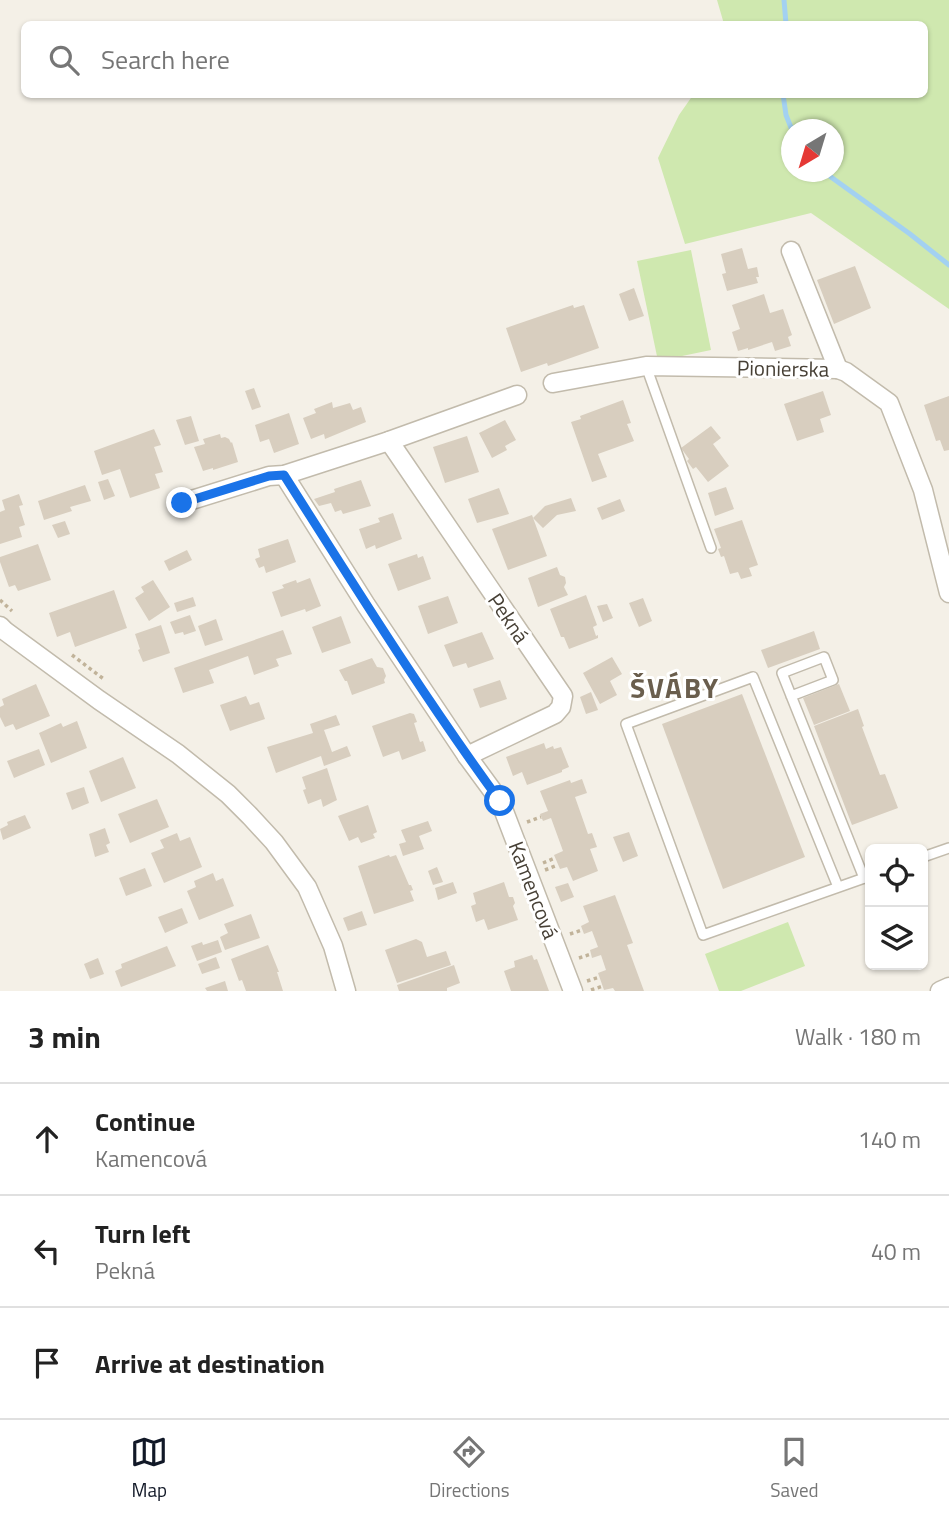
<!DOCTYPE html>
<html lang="en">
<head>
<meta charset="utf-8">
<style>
  body { margin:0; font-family:"Titillium Web",sans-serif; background:#f2f2f2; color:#222 }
  .controls { position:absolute; right:21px; bottom:21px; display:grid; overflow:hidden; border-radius:10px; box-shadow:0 2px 5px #0004 }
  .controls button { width:63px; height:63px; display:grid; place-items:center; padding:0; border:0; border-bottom:2px solid #e0e0e0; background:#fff; color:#222; font:35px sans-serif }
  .compass { position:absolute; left:781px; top:119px; width:63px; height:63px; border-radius:50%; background:#fff; box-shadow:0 2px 5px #0004; rotate:218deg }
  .stop { position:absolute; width:21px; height:21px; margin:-16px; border:5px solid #1a73e8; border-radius:50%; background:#fff }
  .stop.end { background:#1a73e8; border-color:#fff; box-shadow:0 2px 7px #0008 }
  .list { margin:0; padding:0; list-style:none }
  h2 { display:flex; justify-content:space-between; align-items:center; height:91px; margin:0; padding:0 28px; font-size:30px }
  h2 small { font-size:23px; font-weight:400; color:#767676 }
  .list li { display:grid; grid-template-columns:46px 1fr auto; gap:21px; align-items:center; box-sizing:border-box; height:112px; padding:0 28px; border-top:2px solid #e0e0e0 }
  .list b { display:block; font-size:26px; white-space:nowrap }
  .list p { margin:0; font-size:23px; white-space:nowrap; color:#767676 }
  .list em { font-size:23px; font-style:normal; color:#767676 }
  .icon { flex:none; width:38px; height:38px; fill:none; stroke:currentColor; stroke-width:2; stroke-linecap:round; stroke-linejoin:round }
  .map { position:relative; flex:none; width:949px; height:991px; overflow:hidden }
  .search { position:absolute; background:#fff; box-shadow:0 2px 5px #0004; left:21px; right:21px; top:21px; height:77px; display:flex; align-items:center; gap:18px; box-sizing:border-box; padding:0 24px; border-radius:10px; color:#767676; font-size:26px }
  .sheet { height:427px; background:#fff }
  nav { display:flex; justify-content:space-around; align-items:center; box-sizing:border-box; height:98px; border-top:2px solid #e0e0e0; background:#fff; font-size:19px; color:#767676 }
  nav a { display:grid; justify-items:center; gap:4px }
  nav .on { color:#111827 }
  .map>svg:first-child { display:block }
  .green { fill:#cfe8af; fill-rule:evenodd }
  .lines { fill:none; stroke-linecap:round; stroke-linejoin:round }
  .stream { stroke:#a3d1f1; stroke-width:5 }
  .building { fill:#d8cebf }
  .service-casing { stroke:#c2bbac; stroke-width:12 }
  .minor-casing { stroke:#c2bbac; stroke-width:21 }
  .path { stroke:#c1b39a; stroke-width:3.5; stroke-dasharray:3.5 3.5; stroke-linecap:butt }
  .service { stroke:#fff; stroke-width:9 }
  .minor { stroke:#fff; stroke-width:18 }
  .route { stroke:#1a73e8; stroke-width:9 }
  .labels { text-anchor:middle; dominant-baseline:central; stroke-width:6; stroke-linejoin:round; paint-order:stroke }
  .street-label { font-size:21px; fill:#474036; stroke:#fff }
  .district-label { font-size:28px; font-weight:bold; letter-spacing:2px; fill:#6a5e4d; stroke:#fff }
</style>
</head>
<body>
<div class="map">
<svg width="949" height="991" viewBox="0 0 949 991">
  <rect width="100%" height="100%" fill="#f4f0e7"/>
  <g class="green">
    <path d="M717 0H949V309L811 213 685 244 658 158 679 115 693 95 925 94V24H724ZM792 130H834V172H792Z"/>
    <path d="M691 250 711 350 658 361 637 261Z"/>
    <path d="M788 922 805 966 741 991H719L705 954Z"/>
  </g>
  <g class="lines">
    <g class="stream">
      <path d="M784 0 786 24"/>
      <path d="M783 94 786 115 792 130"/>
      <path d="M824 172 910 234 949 265"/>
    </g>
  </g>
  <g class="building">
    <path d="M742 248 748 269 757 267 759 277H756L758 283 727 291 722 274 726 273 721 254Z"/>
    <path d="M855 266 871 308 834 324 817 280Z"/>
    <path d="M634 288 644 316 629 321 619 294Z"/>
    <path d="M764 294 770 313 783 309 792 335 788 337 791 346 775 351 772 342 748 350V348L738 351 732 332 740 329 732 305Z"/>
    <path d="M573 305 574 308 584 305 599 348 548 366 547 363 521 372 506 328Z"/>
    <path d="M254 388 261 407 252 410 245 391Z"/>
    <path d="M823 391 831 415 820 419 824 432 797 441 784 404Z"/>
    <path d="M949 396V450L944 451 940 440 936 441 924 405Z"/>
    <path d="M623 400 631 423 627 424 634 441 598 454 607 477 592 482 571 422 581 419 580 416Z"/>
    <path d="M332 402 333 408 350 403 353 410 361 407 366 422 325 439 324 434 311 439 303 418 316 413 314 409Z"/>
    <path d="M289 413 299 444 274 453 269 439 260 442 255 425Z"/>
    <path d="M191 416 199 441 185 445 176 420Z"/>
    <path d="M505 420 516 440 505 446 507 450 492 458 479 433Z"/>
    <path d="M711 426 721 438 713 444 729 466 708 482 696 467 693 469 687 461 689 459 681 448Z"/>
    <path d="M154 429 161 445 154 447 163 472 155 474 160 488 130 498 120 469 102 475 94 451Z"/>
    <path d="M220 434 221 438 225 437 229 439 231 443 232 442 238 462 213 470V468L203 471 194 447 205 444 203 439Z"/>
    <path d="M467 436 479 472 445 483 433 447Z"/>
    <path d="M108 479 115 496 104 500 98 482Z"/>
    <path d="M361 480 371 506 343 514 341 510 335 512 331 503 319 506 314 499 335 492 334 489Z"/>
    <path d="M85 485 91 501 70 507 72 511 44 520 38 501Z"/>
    <path d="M726 487 734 509 715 516 708 493Z"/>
    <path d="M499 488 509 514 477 523 468 499Z"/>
    <path d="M19 494 23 505 19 506 25 525 19 527 22 537 0 544V512L5 510 2 500Z"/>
    <path d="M571 498 576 511 557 515 543 528 533 518 545 506Z"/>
    <path d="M620 499 625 511 602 520 597 508Z"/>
    <path d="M393 513 402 539 376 549 375 545 366 549 359 529 380 522 378 518Z"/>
    <path d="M532 515 547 556 508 570 492 529Z"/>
    <path d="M742 520 758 565 749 568 752 576 741 579 738 572 730 574 724 556 721 557 718 549 721 548 714 529Z"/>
    <path d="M65 521 70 534 58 538 52 525Z"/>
    <path d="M288 539 296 562 266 573 264 566 259 568 255 559 260 557 258 549Z"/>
    <path d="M38 544 51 580 18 591 15 585 9 587 0 562V557Z"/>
    <path d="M187 550 192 560 169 571 164 561Z"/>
    <path d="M417 554 418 558 423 556 431 579 398 591 388 564Z"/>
    <path d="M557 567 560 575 565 577 566 583 564 587 568 595 538 607 528 578Z"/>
    <path d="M310 578 321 606 306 612 305 609 281 617 272 592 284 588 282 585 296 580 297 583Z"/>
    <path d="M153 580 170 607 149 621 135 598 144 592 141 587Z"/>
    <path d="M114 590 127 628 75 647 70 632 57 637 49 613Z"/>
    <path d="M586 595 597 625 593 627 596 636 598 635V638L569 649 564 637H561L550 609Z"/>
    <path d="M448 596 458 623 428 634 418 606Z"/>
    <path d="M193 597 196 606 177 612 174 603Z"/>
    <path d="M643 598 652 621 639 627 629 603Z"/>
    <path d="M607 604 613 618 603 622 597 606Z"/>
    <path d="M190 615 196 631 184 635 183 632 175 634 170 622Z"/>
    <path d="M341 616 351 643 322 653 312 627Z"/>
    <path d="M216 619 223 640 205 646 198 626Z"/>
    <path d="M161 625 170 653 143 662 138 650 140 649 135 634Z"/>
    <path d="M283 630 292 654 276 659 279 666 254 675 248 656 209 670 214 683 183 693 174 668Z"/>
    <path d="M814 631 820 649 768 668 761 650Z"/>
    <path d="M482 632 494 659 468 668 466 663 453 667 444 645Z"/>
    <path d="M612 657 622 674 610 681 617 695 600 704 583 673Z"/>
    <path d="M372 658 377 667 383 668 386 676 384 680 385 683 352 695 347 681H345L339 670Z"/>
    <path d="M500 680 507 699 480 708 473 689Z"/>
    <path d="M36 684 50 716 16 730 13 724 5 727 0 717V707L4 705 2 699Z"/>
    <path d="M839 684 850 711 814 725 803 698Z"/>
    <path d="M591 692 598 710 586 714 580 697Z"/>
    <path d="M742 694 805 857 723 889 662 724Z"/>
    <path d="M246 696 250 705 259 702 265 719 230 731 220 705Z"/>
    <path d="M858 709 864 726 862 727 880 775 885 774 898 808 852 825 814 726Z"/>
    <path d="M410 713 414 714 417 722 414 723 420 742 423 741 426 751 402 760 399 751 383 757 372 726Z"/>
    <path d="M336 715 340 725 324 730 332 752 347 746 351 756 324 766 321 756 276 773 267 747 313 733 310 724Z"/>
    <path d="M77 721 87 748 51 763 39 733 61 723 63 727Z"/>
    <path d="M544 743 546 749 553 746 554 749 561 747 569 767 562 770V772L527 785 522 772 513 776 506 757Z"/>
    <path d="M39 749 45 765 14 778 7 761Z"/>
    <path d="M123 757 136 788 101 802 89 771Z"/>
    <path d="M327 768 337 800 323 807 321 799 308 804 303 790 306 789 302 777Z"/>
    <path d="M582 779 587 793 575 797 588 834 592 833 597 847 590 849 598 871 573 881 567 867 560 869 554 855 563 851 551 818 543 821 540 814 548 811 540 791 570 780 571 783Z"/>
    <path d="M84 787 89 803 72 810 66 793Z"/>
    <path d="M157 799 169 827 130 843 118 814Z"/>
    <path d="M368 805 377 832 373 834 375 838 361 843 358 837 349 841 338 816Z"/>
    <path d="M25 815 31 828 3 840 0 829 8 825 7 822Z"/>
    <path d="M428 821 432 831 419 836 424 849 403 856 399 844 406 842 401 830Z"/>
    <path d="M105 828 110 843 106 845 109 852 95 857 89 834Z"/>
    <path d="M629 832 638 856 623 862 613 837Z"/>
    <path d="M177 833 180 841 190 837 202 867 164 883 151 853 164 848 160 840Z"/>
    <path d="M389 855 390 857 396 855 409 885H411L413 890 410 891 414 901 374 914 358 866Z"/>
    <path d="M437 867 443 882 433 885 428 871Z"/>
    <path d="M145 868 152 886 126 896 119 878Z"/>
    <path d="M213 873 216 881 223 878 234 906 199 920 187 891 196 887 194 881Z"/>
    <path d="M453 882 457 893 438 900 435 888Z"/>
    <path d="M504 882 509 897H513L515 903 513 906 518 920 488 930 484 919 476 922 471 906 476 904 473 893Z"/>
    <path d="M568 883 574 897 561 902 555 887Z"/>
    <path d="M615 895 633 943 627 945 644 991H615L613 988 604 990 598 973 606 970 601 955 592 958 590 950 598 947 592 931 584 934 581 926 589 922 583 906Z"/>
    <path d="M182 908 188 923 165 933 158 917Z"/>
    <path d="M362 911 367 925 348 931 343 918Z"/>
    <path d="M251 914 260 938 225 950 220 937 228 933 224 924Z"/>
    <path d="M416 939 422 942 427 957 446 951 451 965 397 983 385 950Z"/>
    <path d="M218 940 222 952 197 961 191 946 202 942 203 945Z"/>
    <path d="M268 945 279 972H277L283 991H246L242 980 239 981 231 959Z"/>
    <path d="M167 946 176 966 121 987 115 971 122 968 121 964Z"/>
    <path d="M532 955 534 960 537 959 549 991H511L504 971 515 967 514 961Z"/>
    <path d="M216 957 220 968 202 974 198 964Z"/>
    <path d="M98 958 104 974 90 979 84 964Z"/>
    <path d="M454 965 460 983 447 988V991H399L397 985Z"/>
    <path d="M225 981 228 991H207L205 988Z"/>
  </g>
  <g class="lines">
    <g class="service-casing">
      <g id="service">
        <path d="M646 366 711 548"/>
        <path d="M791 696 833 680 824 657 782 673 864 878"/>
        <path d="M923 857 949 848"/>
        <path d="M838 887 753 677 626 724 703 935 870 876"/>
      </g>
    </g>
    <g class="minor-casing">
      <g id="minor">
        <path d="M791 251 838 369"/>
        <path d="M553 383 646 366 838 369 846 372 889 403 923 490 949 593"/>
        <path d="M389 441 563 696 561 707 555 714 467 756"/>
        <path d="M284 475 366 605 467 756 500 801 573 991"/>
        <path d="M182 503 269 476 284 475 389 441 517 395"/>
        <path d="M0 626 5 631 99 700 178 754 228 794 250 816 274 842 307 887 333 946 346 991"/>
        <path d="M940 991 949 987"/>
      </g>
    </g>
    <g class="path">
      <path d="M0 600 12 611"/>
      <path d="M72 655 105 680"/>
      <path d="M527 822 541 817"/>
      <path d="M543 863 555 858"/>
      <path d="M545 870 558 865"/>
      <path d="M570 934 582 930"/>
      <path d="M579 958 591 954"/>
      <path d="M587 981 600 977"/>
      <path d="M591 990 603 986"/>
    </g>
    <use href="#service" class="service"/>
    <use href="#minor" class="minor"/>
  </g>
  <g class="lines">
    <path class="route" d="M182 503 269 476 284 475C354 585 423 696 500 801"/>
  </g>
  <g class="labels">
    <g class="street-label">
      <text transform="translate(783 368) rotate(1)">Pionierska</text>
      <text transform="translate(509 618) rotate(56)">Pekná</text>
      <text transform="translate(534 890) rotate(69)">Kamencová</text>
    </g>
    <g class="district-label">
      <text x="675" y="687">ŠVÁBY</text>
    </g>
  </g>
</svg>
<div class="controls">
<button><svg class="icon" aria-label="locate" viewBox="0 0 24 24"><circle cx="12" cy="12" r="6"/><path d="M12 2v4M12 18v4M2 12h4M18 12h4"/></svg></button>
<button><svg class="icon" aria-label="layers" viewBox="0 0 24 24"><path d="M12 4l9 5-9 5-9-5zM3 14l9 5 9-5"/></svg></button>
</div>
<svg class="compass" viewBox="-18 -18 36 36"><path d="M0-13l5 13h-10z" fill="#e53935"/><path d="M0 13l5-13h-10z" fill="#767676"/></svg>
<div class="stop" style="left:500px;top:801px"></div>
<div class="stop end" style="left:182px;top:503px"></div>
<div class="search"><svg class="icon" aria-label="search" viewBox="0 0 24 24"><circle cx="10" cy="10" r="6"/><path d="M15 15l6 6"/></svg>Search here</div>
</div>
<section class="sheet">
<h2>3 min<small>Walk · 180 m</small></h2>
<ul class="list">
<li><svg class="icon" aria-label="ahead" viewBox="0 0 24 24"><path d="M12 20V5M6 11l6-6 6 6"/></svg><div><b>Continue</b><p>Kamencová</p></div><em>140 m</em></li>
<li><svg class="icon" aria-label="left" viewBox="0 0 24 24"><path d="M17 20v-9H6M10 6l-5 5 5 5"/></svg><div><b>Turn left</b><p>Pekná</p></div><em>40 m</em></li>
<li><svg class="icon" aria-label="arrive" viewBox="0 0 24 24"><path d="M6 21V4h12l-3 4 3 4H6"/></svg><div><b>Arrive at destination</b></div></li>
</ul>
</section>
<nav>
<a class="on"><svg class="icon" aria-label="map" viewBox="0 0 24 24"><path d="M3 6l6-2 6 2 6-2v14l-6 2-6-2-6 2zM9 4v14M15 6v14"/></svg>Map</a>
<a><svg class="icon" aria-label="directions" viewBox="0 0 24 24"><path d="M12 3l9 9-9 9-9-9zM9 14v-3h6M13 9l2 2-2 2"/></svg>Directions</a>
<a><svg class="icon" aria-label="saved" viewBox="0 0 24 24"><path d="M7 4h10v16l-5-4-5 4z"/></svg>Saved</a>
</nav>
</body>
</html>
